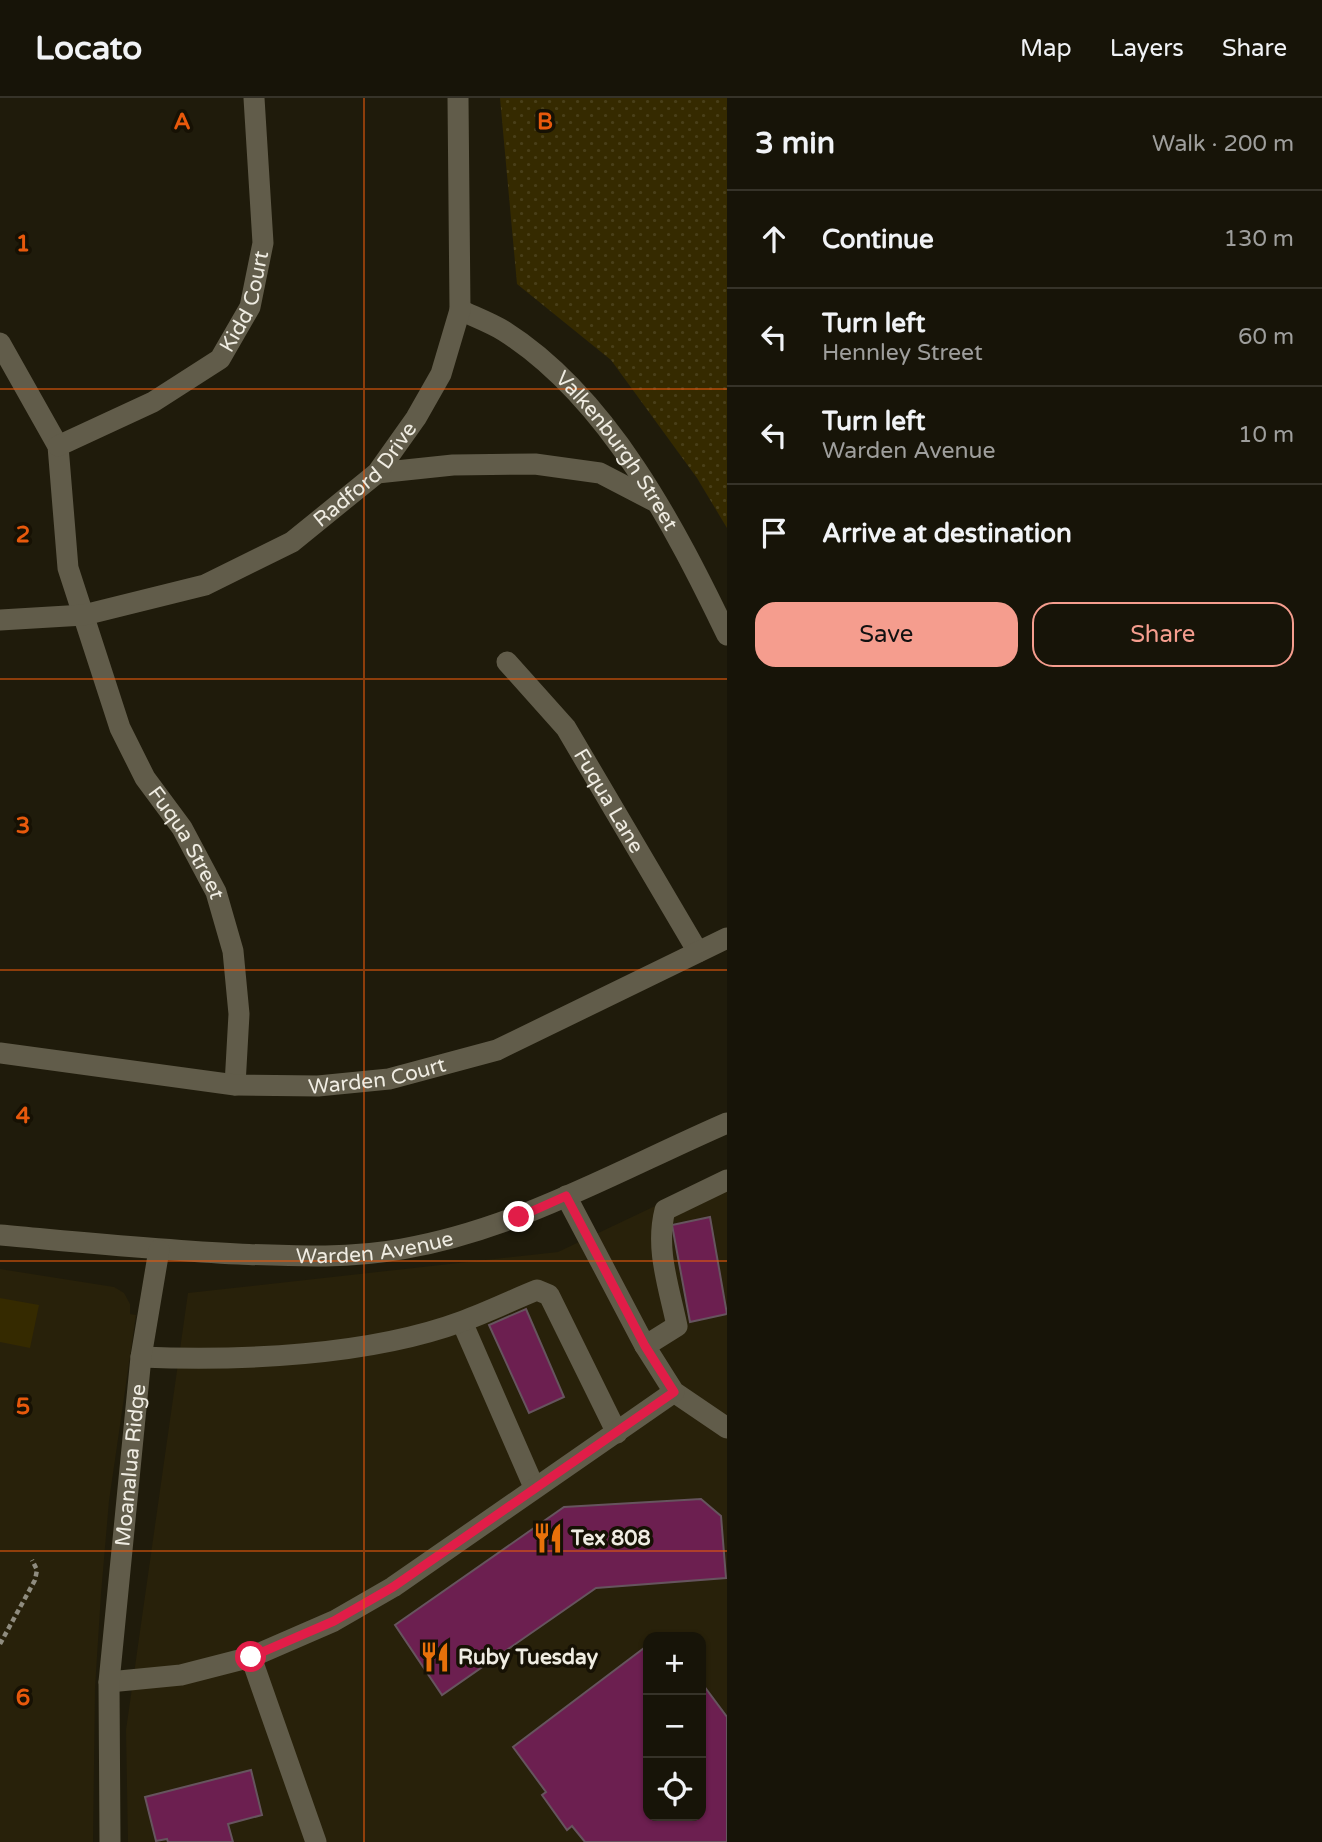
<!DOCTYPE html>
<html lang="en">
<head>
<meta charset="utf-8">
<style>
  body { margin:0; font-family:"Varela Round",sans-serif; background:#201d12; color:#f1f3f6 }
  .controls { position:absolute; right:21px; bottom:21px; display:grid; overflow:hidden; border-radius:14px; box-shadow:0 2px 5px #0004 }
  .controls button { width:63px; height:63px; display:grid; place-items:center; padding:0; border:0; border-bottom:2px solid #363329; background:#171408; color:#f1f3f6; font:35px sans-serif }
  .stop { position:absolute; width:21px; height:21px; margin:-16px; border:5px solid #e11d48; border-radius:50%; background:#fff }
  .stop.end { background:#e11d48; border-color:#fff; box-shadow:0 2px 7px #0008 }
  .list { margin:0; padding:0; list-style:none }
  h2 { display:flex; justify-content:space-between; align-items:center; height:91px; margin:0; padding:0 28px; font-size:30px }
  h2 small { font-size:23px; font-weight:400; color:#9e9e9c }
  .list li { display:grid; grid-template-columns:46px 1fr auto; gap:21px; align-items:center; box-sizing:border-box; height:98px; padding:0 28px; border-top:2px solid #363329 }
  .list b { display:block; font-size:26px; white-space:nowrap }
  .list p { margin:0; font-size:23px; white-space:nowrap; color:#9e9e9c }
  .list em { font-size:23px; font-style:normal; color:#9e9e9c }
  .actions { display:flex; gap:14px; padding:21px 28px }
  .actions a { flex:1; padding:16px 0; border:2px solid #f59d8e; border-radius:21px; text-align:center; font-size:24px; color:#f59d8e }
  .actions .main { background:#f59d8e; color:#111 }
  .icon { flex:none; width:38px; height:38px; fill:none; stroke:currentColor; stroke-width:2; stroke-linecap:round; stroke-linejoin:round }
  .map { position:relative; flex:none; width:727px; height:1744px; overflow:hidden }
  header { display:flex; align-items:center; gap:42px; box-sizing:border-box; height:98px; padding:0 35px; background:#171408; border-bottom:2px solid #363329 }
  header strong { font-size:33px }
  nav { display:flex; gap:38px; margin-inline-start:auto; font-size:24px }
  main { display:flex }
  aside { flex:1; background:#171408 }
  .map>svg:first-child { display:block }
  .built { fill:#28210a; fill-rule:evenodd }
  .grass { fill:url(#grass-dots) }
  .green { fill:#352a00 }
  .building { fill:#6c1f50; stroke:#66545e; stroke-width:2 }
  .lines { fill:none; stroke-linecap:round; stroke-linejoin:round }
  .path { stroke:#8f8c7f; stroke-width:4.5; stroke-dasharray:5 3.5; stroke-linecap:butt }
  .minor { stroke:#615c4a; stroke-width:21 }
  .route { stroke:#e11d48; stroke-width:9 }
  .grid { fill:none; stroke:#e8590c; stroke-width:2; stroke-opacity:0.55 }
  .labels { text-anchor:middle; dominant-baseline:central; stroke-width:7; stroke-linejoin:round; paint-order:stroke }
  .street-label { font-size:21px; fill:#efece2; stroke:#161104 }
  .poi-label { font-size:21px; font-weight:bold; fill:#efece2; stroke:#161104; text-anchor:start }
  .grid-label { font-size:23px; text-anchor:middle; font-weight:bold; fill:#e8590c; stroke:#161104; stroke-width:7; stroke-linejoin:round; paint-order:stroke }
</style>
</head>
<body>
<header>
<strong>Locato</strong>
<nav><a>Map</a><a>Layers</a><a>Share</a></nav>
</header>
<main>
<div class="map">
<svg width="727" height="1744" viewBox="0 0 727 1744">
  <defs>
    <pattern id="grass-dots" width="8" height="8" patternUnits="userSpaceOnUse" patternTransform="scale(1.75)"><rect width="8" height="8" fill="#352a00"/><path d="M2 2h.1M6 6h.1" fill="none" stroke="#493f19" stroke-width="1.8" stroke-linecap="round"/></pattern>
  </defs>
  <rect width="100%" height="100%" fill="#1f1b0b"/>
  <g class="built">
    <path d="M727 1074V1744H128L126 1632 188 1195 558 1154ZM648 1539H701V1718H648Z"/>
    <path d="M0 1171 114 1189 124 1195 130 1206V1216L136 1217 109 1403 101 1496 95 1590 93 1744H0Z"/>
  </g>
  <path class="grass" d="M500 0H727V430L697 380 611 262 517 186Z"/>
  <path class="green" d="M0 1200 39 1207 30 1250 0 1244Z"/>
  <g class="building">
    <path d="M710 1119 727 1216 690 1224 672 1127Z"/>
    <path d="M526 1211 564 1299 529 1315 489 1227Z"/>
    <path d="M701 1401 721 1418 726 1480 596 1490 442 1597 395 1527 564 1409Z"/>
    <path d="M648 1547V1718H701V1584L727 1619V1744H585L572 1728 567 1732 542 1697 546 1694 513 1649Z"/>
    <path d="M251 1672 262 1717 228 1726 233 1744H168L167 1741 156 1743 145 1699Z"/>
  </g>
  <g class="lines">
    <path class="path" d="M0 1546 35 1482 37 1472 32 1462"/>
    <g class="minor">
      <path id="s1" d="M460 212C475 219 491 225 504 233 608 299 675 429 727 537"/>
      <path id="s2" d="M0 245 58 348 68 470 120 630 145 680 182 730 216 794 233 853 239 916 235 987"/>
      <path id="s3" d="M58 348 153 304 220 261 250 209 263 145 254 0"/>
      <path d="M377 375 453 367 535 366 600 375 654 403"/>
      <path id="s4" d="M0 522 84 517 205 487 292 444 377 375 416 320 441 276 460 212 458 0"/>
      <path id="s5" d="M507 564 566 630 698 854"/>
      <path id="s6" d="M0 955 235 987 318 988 389 981 497 952 727 840"/>
      <path d="M566 1098 645 1248 674 1294 727 1330"/>
      <path id="s7" d="M0 1137C79 1144 158 1152 238 1156 292 1158 348 1161 402 1151 518 1131 621 1071 727 1025"/>
      <path d="M462 1224 534 1389"/>
      <path d="M645 1248 677 1228C669 1189 655 1151 665 1112L727 1082"/>
      <path d="M141 1259C241 1263 369 1258 463 1223 488 1214 512 1202 537 1192L549 1197 617 1335"/>
      <path d="M251 1559 334 1523 393 1489 674 1294"/>
      <path d="M109 1584 181 1577 251 1559 316 1744"/>
      <path id="s8" d="M110 1744 109 1584 141 1259 159 1152"/>
    </g>
  </g>
  <g class="lines">
    <path class="route" d="M251 1559 334 1523 393 1489 674 1294 645 1248 566 1098 519 1119"/>
  </g>
  <path class="grid" d="M364 0V1744M0 291H727M0 581H727M0 872H727M0 1163H727M0 1453H727"/>
  <defs>
    <g id="restaurant-bare" transform="scale(2.415)"><path d="M-5-6h1v4h1v-4h1v4h1v-4h1v5L-1.5 .5V6h-2V.5L-5-1ZM5-6V6H3V1.5H1.5Q1.5-4 5-6Z" fill="#e8710a" stroke="#161104" stroke-width="2.5" paint-order="stroke"/></g>
  </defs>
  <g fill-rule="evenodd">
    <use href="#restaurant-bare" x="548" y="1440"/>
    <use href="#restaurant-bare" x="435" y="1559"/>
  </g>
  <g class="labels">
    <g class="street-label">
      <text stroke="none"><textPath href="#s3" startOffset="248">Kidd Court</textPath></text>
      <text stroke="none"><textPath href="#s1" startOffset="215">Valkenburgh Street</textPath></text>
      <text stroke="none"><textPath href="#s4" startOffset="406">Radford Drive</textPath></text>
      <text stroke="none"><textPath href="#s5" startOffset="173">Fuqua Lane</textPath></text>
      <text stroke="none"><textPath href="#s2" startOffset="542">Fuqua Street</textPath></text>
      <text stroke="none"><textPath href="#s6" startOffset="380">Warden Court</textPath></text>
      <text stroke="none"><textPath href="#s7" startOffset="376">Warden Avenue</textPath></text>
      <text stroke="none"><textPath href="#s8" startOffset="378">Moanalua Ridge</textPath></text>
    </g>
    <g class="poi-label">
      <text x="571" y="1440">Tex 808</text>
      <text x="458" y="1559">Ruby Tuesday</text>
    </g>
  </g>
  <g class="grid-label">
    <text x="182" y="31">A</text>
    <text x="545" y="31">B</text>
    <text x="23" y="153">1</text>
    <text x="23" y="444">2</text>
    <text x="23" y="735">3</text>
    <text x="23" y="1025">4</text>
    <text x="23" y="1316">5</text>
    <text x="23" y="1607">6</text>
  </g>
</svg>
<div class="controls">
<button>+</button>
<button>−</button>
<button><svg class="icon" aria-label="locate" viewBox="0 0 24 24"><circle cx="12" cy="12" r="6"/><path d="M12 2v4M12 18v4M2 12h4M18 12h4"/></svg></button>
</div>
<div class="stop" style="left:251px;top:1559px"></div>
<div class="stop end" style="left:519px;top:1119px"></div>
</div>
<aside>
<h2>3 min<small>Walk · 200 m</small></h2>
<ul class="list">
<li><svg class="icon" aria-label="ahead" viewBox="0 0 24 24"><path d="M12 20V5M6 11l6-6 6 6"/></svg><div><b>Continue</b></div><em>130 m</em></li>
<li><svg class="icon" aria-label="left" viewBox="0 0 24 24"><path d="M17 20v-9H6M10 6l-5 5 5 5"/></svg><div><b>Turn left</b><p>Hennley Street</p></div><em>60 m</em></li>
<li><svg class="icon" aria-label="left" viewBox="0 0 24 24"><path d="M17 20v-9H6M10 6l-5 5 5 5"/></svg><div><b>Turn left</b><p>Warden Avenue</p></div><em>10 m</em></li>
<li><svg class="icon" aria-label="arrive" viewBox="0 0 24 24"><path d="M6 21V4h12l-3 4 3 4H6"/></svg><div><b>Arrive at destination</b></div></li>
</ul>
<div class="actions"><a class="main">Save</a><a>Share</a></div>
</aside>
</main>
</body>
</html>
